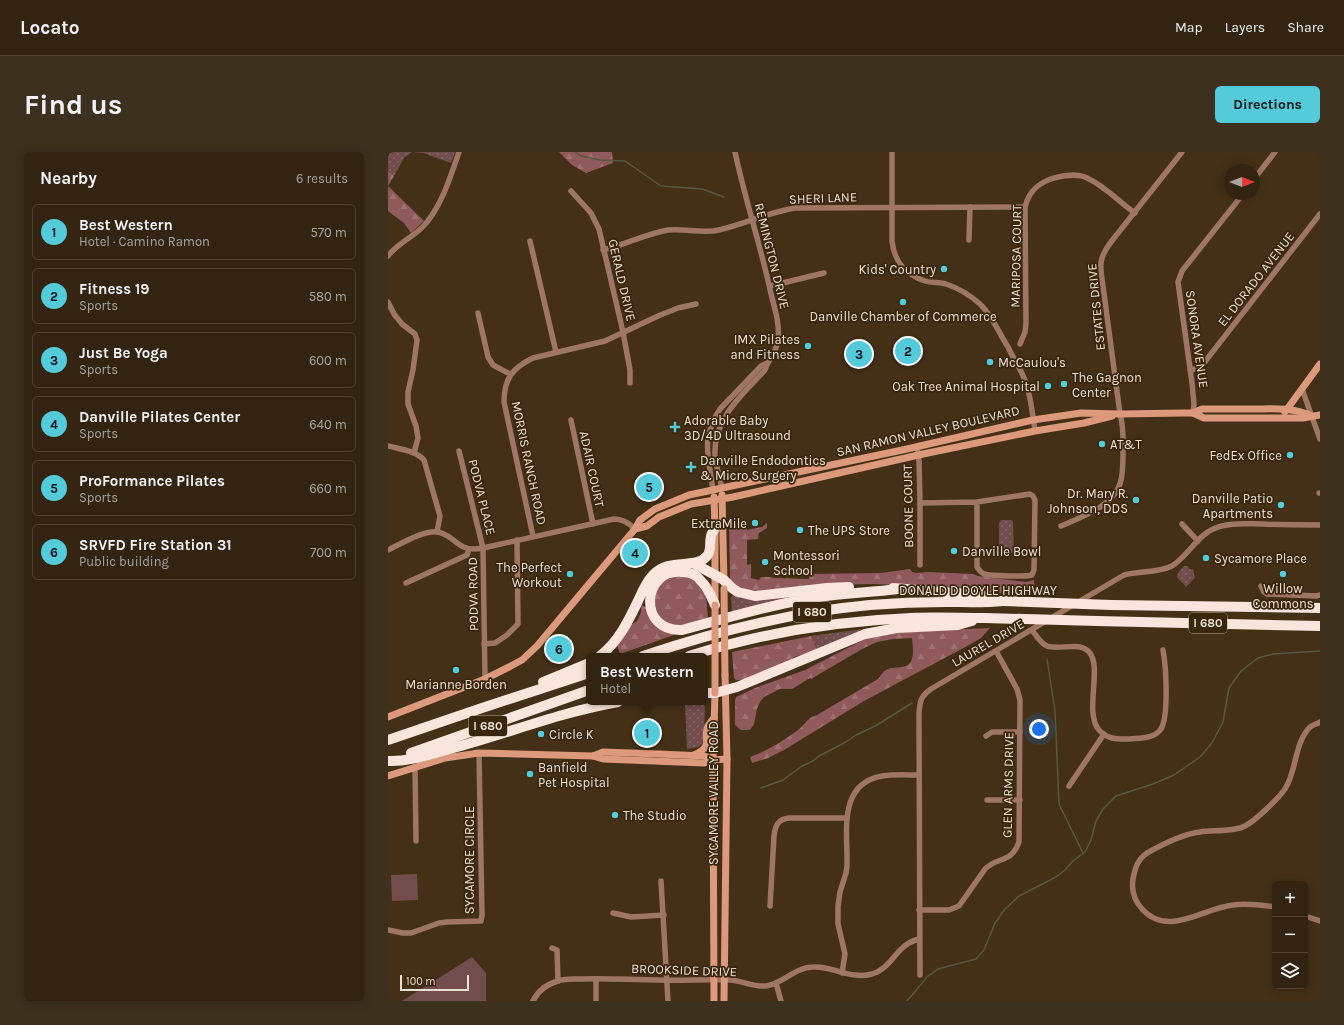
<!DOCTYPE html>
<html lang="en">
<head>
<meta charset="utf-8">
<style>
  body { margin:0; font-family:Karla,sans-serif; background:#3d301f; color:#f1f3f6 }
  .controls { position:absolute; right:12px; bottom:12px; display:grid; overflow:hidden; border-radius:6px; box-shadow:0 2px 10px #0003 }
  .controls button { width:36px; height:36px; display:grid; place-items:center; padding:0; border:0; border-bottom:1px solid #4d4131; background:#322411; color:#f1f3f6; font:20px sans-serif }
  .compass { position:absolute; left:836px; top:12px; width:36px; height:36px; border-radius:50%; background:#322411; box-shadow:0 2px 10px #0003; rotate:90deg }
  .scale { position:absolute; left:12px; bottom:10px; width:69px; box-sizing:border-box; padding-left:4px; border:2px solid #ede1d2; border-top:0; font-size:11px; line-height:14px; white-space:nowrap; color:#ede1d2; -webkit-text-stroke:3px #39260d; paint-order:stroke }
  .you { position:absolute; left:651px; top:577px; width:14px; height:14px; margin:-10px; border:3px solid #fff; border-radius:50%; background:#1a73e8; box-shadow:0 0 0 6px #1a73e833 }
  .badge { display:grid; place-items:center; width:26px; height:26px; border-radius:50%; background:#53cbdb; color:#111; font-size:13px; font-weight:700 }
  .pin { position:absolute; translate:-50% -50%; border:2px solid #fff; box-shadow:0 1px 4px #0006 }
  .popup { position:absolute; left:198px; top:501px; width:122px; height:52px; box-sizing:border-box; display:grid; place-content:center; border-radius:6px; background:#322411; filter:drop-shadow(0 1px 3px #0005); font-size:13px; white-space:nowrap; color:#a8a49f }
  .popup b { font-size:15px; color:#f1f3f6 }
  .popup::after { content:''; position:absolute; left:50%; top:100%; margin-left:-8px; border:8px solid transparent; border-top-color:#322411 }
  .list { margin:0; padding:0; list-style:none }
  h2 { display:flex; justify-content:space-between; align-items:center; height:52px; margin:0; padding:0 16px; font-size:17px }
  h2 small { font-size:13px; font-weight:400; color:#a8a49f }
  .list li { display:grid; grid-template-columns:26px 1fr auto; gap:12px; align-items:center; box-sizing:border-box; height:56px; margin:0 8px 8px; padding:0 8px; border:1px solid #4d4131; border-radius:6px }
  .list b { display:block; font-size:15px; white-space:nowrap }
  .list p { margin:0; font-size:13px; white-space:nowrap; color:#a8a49f }
  .list em { font-size:13px; font-style:normal; color:#a8a49f }
  .icon { flex:none; width:22px; height:22px; fill:none; stroke:currentColor; stroke-width:2; stroke-linecap:round; stroke-linejoin:round }
  .map { position:relative; flex:none; width:932px; height:849px; overflow:hidden; border-radius:6px }
  header { display:flex; align-items:center; gap:24px; box-sizing:border-box; height:56px; padding:0 20px; background:#322411; border-bottom:1px solid #4d4131 }
  header strong { font-size:19px }
  nav { display:flex; gap:22px; margin-inline-start:auto; font-size:14px }
  .intro { display:flex; align-items:center; justify-content:space-between; box-sizing:border-box; height:96px; padding:0 24px }
  h1 { margin:0; font-size:28px }
  .button { padding:10px 18px; border-radius:6px; background:#53cbdb; color:#111; font-size:14px; font-weight:700 }
  main { display:flex; gap:24px; padding:0 24px }
  aside { flex:1; background:#322411; border-radius:6px; box-shadow:0 2px 10px #0003 }
  .map>svg:first-child { display:block }
  .grass { fill:url(#grass-dots) }
  .forest { fill:url(#forest-firs) }
  .pitch { fill:#714d4e }
  .lines { fill:none; stroke-linecap:round; stroke-linejoin:round }
  .stream { stroke:#54593f; stroke-width:1.5 }
  .street { stroke:#9f7563; stroke-width:5.5 }
  .secondary { stroke:#dc997b; stroke-width:7 }
  .highway { stroke:#fae5dc; stroke-width:10 }
  .secondary-bridge { stroke:#dc997b; stroke-width:7 }
  .highway-bridge { stroke:#fae5dc; stroke-width:10 }
  .poi-dot { fill:#53cbdb; stroke:#39260d; stroke-width:1.5 }
  .labels { text-anchor:middle; dominant-baseline:central; stroke-width:3.5; stroke-linejoin:round; paint-order:stroke }
  .shield { fill:#39260d; stroke:#b7a997; stroke-width:1 }
  .shield-label { font-size:12px; font-weight:bold; fill:#ede1d2 }
  .street-label { font-size:13px; fill:#ede1d2; stroke:#39260d }
  .poi-label { font-size:13px; fill:#ede1d2; stroke:#39260d; text-anchor:start }
</style>
</head>
<body>
<header>
<strong>Locato</strong>
<nav><a>Map</a><a>Layers</a><a>Share</a></nav>
</header>
<div class="intro"><h1>Find us</h1><a class="button">Directions</a></div>
<main>
<aside>
<h2>Nearby<small>6 results</small></h2>
<ul class="list">
<li><span class="badge">1</span><div><b>Best Western</b><p>Hotel · Camino Ramon</p></div><em>570 m</em></li>
<li><span class="badge">2</span><div><b>Fitness 19</b><p>Sports</p></div><em>580 m</em></li>
<li><span class="badge">3</span><div><b>Just Be Yoga</b><p>Sports</p></div><em>600 m</em></li>
<li><span class="badge">4</span><div><b>Danville Pilates Center</b><p>Sports</p></div><em>640 m</em></li>
<li><span class="badge">5</span><div><b>ProFormance Pilates</b><p>Sports</p></div><em>660 m</em></li>
<li><span class="badge">6</span><div><b>SRVFD Fire Station 31</b><p>Public building</p></div><em>700 m</em></li>
</ul>
</aside>
<div class="map">
<svg width="932" height="849" viewBox="0 0 932 849">
  <defs>
    <pattern id="grass-dots" width="8" height="8" patternUnits="userSpaceOnUse"><rect width="8" height="8" fill="#714d4e"/><path d="M2 2h.1M6 6h.1" fill="none" stroke="#866667" stroke-width="1.8" stroke-linecap="round"/></pattern>
    <pattern id="forest-firs" width="22" height="20" patternUnits="userSpaceOnUse"><rect width="22" height="20" fill="#90595b"/><path d="M5 1l3.5 6h-7zM16 11l3.5 6h-7z" fill="#a07172"/></pattern>
  </defs>
  <rect width="100%" height="100%" fill="#433017"/>
  <g class="grass">
    <path d="M0 0H67L63 11 35 1 24 0 16 6 6 24 0 19Z"/>
    <path d="M613 368H624L625 370 626 401H611V371Z"/>
    <path d="M796 414H799L803 418 805 417 807 426 798 435 789 425 790 421Z"/>
    <path d="M427 440 344 462 343 446 346 442 354 446 363 447Z"/>
    <path d="M476 477H478L429 498 423 484Z"/>
    <path d="M312 550 315 551 317 555 316 582 314 592 310 595 299 597 297 552Z"/>
  </g>
  <g class="forest">
    <path d="M171 0H224L225 11 198 21 184 13Z"/>
    <path d="M0 19 6 24 0 34 36 69 23 81 16 71 0 59Z"/>
    <path d="M346 368 349 376 352 377 359 376V378L374 375 379 371V376L371 381 370 387 359 388V413L363 412V426L371 428 373 425H382L386 426 421 427 422 422 493 421 522 417 524 420 529 421 539 420 585 422 590 424 638 430 646 428 647 442 611 441 544 434 483 432 436 433 378 440 353 437 343 429 342 427 341 371Z"/>
    <path d="M295 424 309 429 318 443 320 467C310 470 297 476 287 474 264 469 260 438 280 427 284 425 290 424 295 424Z"/>
    <path d="M253 453 260 456 286 483 232 502 229 493 243 473 249 469 253 460Z"/>
    <path d="M602 476 593 486 581 493 476 549 396 598 380 606 364 611 362 605C378 599 394 590 407 580 417 574 418 566 429 563L490 527C493 524 494 520 498 518 503 515 509 516 514 515 528 514 525 497 524 486L505 487 489 490 474 497 423 527 422 526 404 537H392L376 545 372 550 369 557 366 572 362 578H353L347 573V548L348 545 367 536 417 518 479 486 517 480Z"/>
    <path d="M423 484 429 498 406 505 402 509 356 528H348L346 526 344 500Z"/>
  </g>
  <g class="pitch">
    <path d="M29 722 30 748 4 749 3 723Z"/>
    <path d="M84 805 98 821V849H14Z"/>
  </g>
  <g class="lines">
    <g class="stream">
      <path d="M187 0 193 4 212 8 237 9 273 34 314 37 336 45"/>
      <path d="M659 507 667 559 671 652 695 701"/>
      <path d="M373 636 395 628 414 614 425 609 431 604 458 590 468 583 489 573 524 551"/>
      <path d="M519 849 540 824 550 817 588 807 596 798 607 771 617 757 631 744 668 725 677 718 685 709 697 700 703 688 708 669 715 657 728 644 765 632 786 623 812 605 824 591 835 570 841 536 853 519 870 506 885 502 932 499"/>
    </g>
    <g class="street">
      <path d="M504 0V89C506 109 518 123 537 129 543 131 551 130 558 132 570 136 582 143 592 152 604 163 611 181 620 195 626 208 635 220 639 234 643 248 645 264 647 279"/>
      <path d="M866 27 887 0"/>
      <path d="M183 39 203 61 211 77 235 180 242 218V231"/>
      <path d="M581 88 582 55"/>
      <path d="M142 89 168 200"/>
      <path d="M215 98C237 93 257 82 280 78 297 76 314 82 331 78 357 72 381 60 407 56L637 55"/>
      <path d="M0 104C10 90 29 84 39 70 55 50 63 23 71 0"/>
      <path d="M382 134 436 121"/>
      <path d="M0 150 6 162 14 172 27 182 29 188 25 218 20 240V252L28 274 30 286 26 301"/>
      <path d="M90 161 100 205 105 213 122 222"/>
      <path d="M632 192 637 180 638 171 637 55C642 35 656 27 675 24 683 23 692 22 699 26 717 34 731 50 747 61"/>
      <path d="M802 218 812 216 932 62"/>
      <path d="M914 237 932 287"/>
      <path d="M805 261 806 252 804 231 790 130 794 119 855 42"/>
      <path d="M183 268 205 372"/>
      <path d="M0 294C12 297 28 299 36 308L52 364 49 380"/>
      <path d="M529 295 531 309 532 351V413"/>
      <path d="M334 337C332 326 328 315 327 303 325 267 354 243 377 218 380 207 389 200 390 188 392 173 387 157 383 142 373 94 357 48 347 0"/>
      <path d="M325 339C321 305 312 288 332 257L373 214 379 211"/>
      <path d="M931 341H932"/>
      <path d="M532 351 589 350 642 342 645 344 647 348 646 418 644 423C637 425 603 424 596 422 593 421 591 418 589 415V350"/>
      <path d="M794 372 810 389"/>
      <path d="M673 374C693 365 724 355 732 332 735 323 735 312 735 302 735 288 736 275 732 262L715 134C712 114 710 107 723 90L794 0"/>
      <path d="M145 384 116 250C116 227 124 216 145 206L217 189 270 164 290 156 308 152"/>
      <path d="M0 398C13 392 35 378 50 380 69 384 68 401 95 396L71 299"/>
      <path d="M18 431 79 403 81 397"/>
      <path d="M873 434 876 440 879 442 928 444 932 443"/>
      <path d="M644 478C648 483 652 491 659 494 672 499 692 488 702 501 714 517 696 561 711 578 720 588 730 587 742 587 752 586 766 587 773 577 781 564 778 514 775 498"/>
      <path d="M96 492 107 491 119 483 130 472 129 388"/>
      <path d="M97 527 95 396 226 367C235 367 241 371 247 377"/>
      <path d="M598 584 604 580H632"/>
      <path d="M27 615 28 689"/>
      <path d="M681 634 716 582"/>
      <path d="M599 648H632"/>
      <path d="M273 729 280 849"/>
      <path d="M382 754 386 684C387 674 390 667 401 666H459"/>
      <path d="M887 755C873 753 859 751 845 753 815 756 780 786 754 757 746 748 743 739 745 727 747 716 750 707 759 701 775 692 794 682 812 680 824 678 846 680 857 674 867 669 890 647 897 637 909 618 906 593 921 576 924 573 929 572 932 570"/>
      <path d="M531 758H561L571 754 597 717C610 704 623 712 631 690L632 548 629 537 608 499"/>
      <path d="M225 761 243 765 276 763"/>
      <path d="M917 764 932 769"/>
      <path d="M0 778 15 781H23L51 771 59 770 93 769 94 763 91 601"/>
      <path d="M164 796 169 798 170 829"/>
      <path d="M454 821 457 802 450 772V754L452 740 458 721 459 714C460 681 449 632 494 624 507 622 519 623 531 623"/>
      <path d="M532 823 531 562C532 549 532 545 543 537L736 423C751 419 770 421 784 414 799 405 809 384 825 377 840 370 857 372 874 372 893 373 913 373 932 373"/>
      <path d="M388 831 393 849"/>
      <path d="M145 849C150 839 159 832 170 829 178 826 186 827 194 827 219 826 245 828 270 828 294 829 318 827 342 828 355 829 365 835 378 834 395 832 407 815 425 815 446 814 463 828 484 822 506 815 507 793 531 787"/>
      <path d="M208 849V827"/>
    </g>
    <g class="secondary">
      <path d="M897 260 932 212"/>
      <path d="M805 261 816 266H915L932 263"/>
      <path d="M334 343 336 431"/>
      <path d="M326 345 327 376V450"/>
      <path d="M247 377 259 374 271 365 303 352 345 345 535 302 647 279 696 271 724 264"/>
      <path d="M0 565 97 527 121 515 134 508 149 494 247 377 252 368 267 357 301 343 519 297 645 268 693 261 732 262 795 261H805L814 257C831 257 848 257 865 257 885 257 905 255 924 264"/>
      <path d="M306 603C327 593 314 588 320 574 322 571 324 568 326 566"/>
      <path d="M205 604 215 600 271 602 316 604 325 608"/>
      <path d="M0 624 57 606 91 601 205 604 215 607 316 611 325 608 339 607"/>
      <path d="M326 849 325 608 327 541"/>
      <path d="M336 849 339 607 337 523"/>
    </g>
    <g class="highway">
      <path d="M305 411 336 428 344 436 350 440 367 444 439 436 461 435"/>
      <path d="M505 436 580 442 604 445"/>
      <path d="M327 453C323 444 320 435 313 429 309 423 302 420 294 420 254 416 249 480 294 478 336 467 377 454 419 447 449 441 480 441 510 437"/>
      <path d="M723 453 932 456"/>
      <path d="M709 469 932 474"/>
      <path d="M212 504C230 490 240 470 250 449 254 440 258 430 265 423 282 405 307 418 319 404 324 398 321 391 323 384 323 381 326 379 327 376"/>
      <path d="M255 504C329 479 404 460 482 453 507 451 533 450 558 450 577 450 596 451 615 449"/>
      <path d="M301 504C373 481 448 469 523 466 548 465 572 466 597 466"/>
      <path d="M155 530 201 511"/>
      <path d="M317 541H327L349 535 477 482 509 476 570 473 584 469"/>
      <path d="M0 588 91 557 201 521"/>
      <path d="M23 601 201 538"/>
      <path d="M0 609C21 610 42 602 62 597 118 582 173 560 230 550"/>
    </g>
    <g class="secondary-bridge">
      <path d="M336 437 337 523"/>
      <path d="M327 453V541"/>
    </g>
    <g class="highway-bridge">
      <path d="M615 449 723 453"/>
      <path d="M597 466 709 469"/>
    </g>
  </g>
  <g class="poi-dot">
    <circle cx="556" cy="117" r="4"/>
    <circle cx="515" cy="150" r="4"/>
    <circle cx="420" cy="194" r="4"/>
    <circle cx="602" cy="210" r="4"/>
    <circle cx="676" cy="232" r="4"/>
    <circle cx="660" cy="234" r="4"/>
    <path d="M285 269h4v4h4v4h-4v4h-4v-4h-4v-4h4z"/>
    <circle cx="714" cy="292" r="4"/>
    <circle cx="902" cy="303" r="4"/>
    <path d="M301 309h4v4h4v4h-4v4h-4v-4h-4v-4h4z"/>
    <circle cx="748" cy="348" r="4"/>
    <circle cx="893" cy="353" r="4"/>
    <circle cx="367" cy="371" r="4"/>
    <circle cx="412" cy="378" r="4"/>
    <circle cx="566" cy="399" r="4"/>
    <circle cx="818" cy="406" r="4"/>
    <circle cx="377" cy="410" r="4"/>
    <circle cx="182" cy="422" r="4"/>
    <circle cx="895" cy="422" r="4"/>
    <circle cx="68" cy="518" r="4"/>
    <circle cx="153" cy="582" r="4"/>
    <circle cx="142" cy="622" r="4"/>
    <circle cx="227" cy="663" r="4"/>
  </g>
  <g class="labels">
    <g class="shield">
      <rect x="405" y="450" width="38" height="20" rx="3"/>
      <rect x="801" y="461" width="38" height="20" rx="3"/>
      <rect x="81" y="564" width="38" height="20" rx="3"/>
    </g>
    <g class="shield-label">
      <text x="424" y="460">I 680</text>
      <text x="820" y="471">I 680</text>
      <text x="100" y="574">I 680</text>
    </g>
    <g class="street-label">
      <text transform="translate(435 46) rotate(-2)">SHERI LANE</text>
      <text transform="translate(384 104) rotate(76)">REMINGTON DRIVE</text>
      <text transform="translate(628 104) rotate(-89)">MARIPOSA COURT</text>
      <text transform="translate(868 127) rotate(-52)">EL DORADO AVENUE</text>
      <text transform="translate(234 128) rotate(77)">GERALD DRIVE</text>
      <text transform="translate(708 155) rotate(-96)">ESTATES DRIVE</text>
      <text transform="translate(809 187) rotate(82)">SONORA AVENUE</text>
      <text transform="translate(540 279) rotate(-13)">SAN RAMON VALLEY BOULEVARD</text>
      <text transform="translate(141 311) rotate(78)">MORRIS RANCH ROAD</text>
      <text transform="translate(204 317) rotate(78)">ADAIR COURT</text>
      <text transform="translate(94 345) rotate(76)">PODVA PLACE</text>
      <text transform="translate(520 354) rotate(-91)">BOONE COURT</text>
      <text x="590" y="438">DONALD D DOYLE HIGHWAY</text>
      <text transform="translate(85 442) rotate(-91)">PODVA ROAD</text>
      <text transform="translate(600 491) rotate(-30)">LAUREL DRIVE</text>
      <text transform="translate(620 633) rotate(-89)">GLEN ARMS DRIVE</text>
      <text transform="translate(325 641) rotate(-90)">SYCAMORE VALLEY ROAD</text>
      <text transform="translate(81 708) rotate(-90)">SYCAMORE CIRCLE</text>
      <text transform="translate(296 818) rotate(2)">BROOKSIDE DRIVE</text>
    </g>
    <g class="poi-label">
      <text x="548" y="117" text-anchor="end">Kids' Country</text>
      <text x="515" y="164" text-anchor="middle">Danville Chamber of Commerce</text>
      <text x="412" y="187" text-anchor="end">IMX Pilates<tspan x="412" dy="15">and Fitness</tspan></text>
      <text x="610" y="210">McCaulou's</text>
      <text x="684" y="225">The Gagnon<tspan x="684" dy="15">Center</tspan></text>
      <text x="652" y="234" text-anchor="end">Oak Tree Animal Hospital</text>
      <text x="296" y="268">Adorable Baby<tspan x="296" dy="15">3D/4D Ultrasound</tspan></text>
      <text x="722" y="292">AT&amp;T</text>
      <text x="894" y="303" text-anchor="end">FedEx Office</text>
      <text x="312" y="308">Danville Endodontics<tspan x="312" dy="15">&amp; Micro Surgery</tspan></text>
      <text x="740" y="341" text-anchor="end">Dr. Mary R.<tspan x="740" dy="15">Johnson, DDS</tspan></text>
      <text x="885" y="346" text-anchor="end">Danville Patio<tspan x="885" dy="15">Apartments</tspan></text>
      <text x="359" y="371" text-anchor="end">ExtraMile</text>
      <text x="420" y="378">The UPS Store</text>
      <text x="574" y="399">Danville Bowl</text>
      <text x="385" y="403">Montessori<tspan x="385" dy="15">School</tspan></text>
      <text x="826" y="406">Sycamore Place</text>
      <text x="174" y="415" text-anchor="end">The Perfect<tspan x="174" dy="15">Workout</tspan></text>
      <text x="895" y="436" text-anchor="middle">Willow<tspan x="895" dy="15">Commons</tspan></text>
      <text x="68" y="532" text-anchor="middle">Marianne Borden</text>
      <text x="161" y="582">Circle K</text>
      <text x="150" y="615">Banfield<tspan x="150" dy="15">Pet Hospital</tspan></text>
      <text x="235" y="663">The Studio</text>
    </g>
  </g>
</svg>
<div class="controls">
<button>+</button>
<button>−</button>
<button><svg class="icon" aria-label="layers" viewBox="0 0 24 24"><path d="M12 4l9 5-9 5-9-5zM3 14l9 5 9-5"/></svg></button>
</div>
<svg class="compass" viewBox="-18 -18 36 36"><path d="M0-13l5 13h-10z" fill="#e53935"/><path d="M0 13l5-13h-10z" fill="#a8a49f"/></svg>
<div class="scale">100 m</div>
<div class="you"></div>
<div class="pin badge" style="left:259px;top:581px">1</div>
<div class="popup"><b>Best Western</b>Hotel</div>
<div class="pin badge" style="left:520px;top:199px">2</div>
<div class="pin badge" style="left:471px;top:202px">3</div>
<div class="pin badge" style="left:247px;top:401px">4</div>
<div class="pin badge" style="left:261px;top:335px">5</div>
<div class="pin badge" style="left:171px;top:497px">6</div>
</div>
</main>
</body>
</html>
